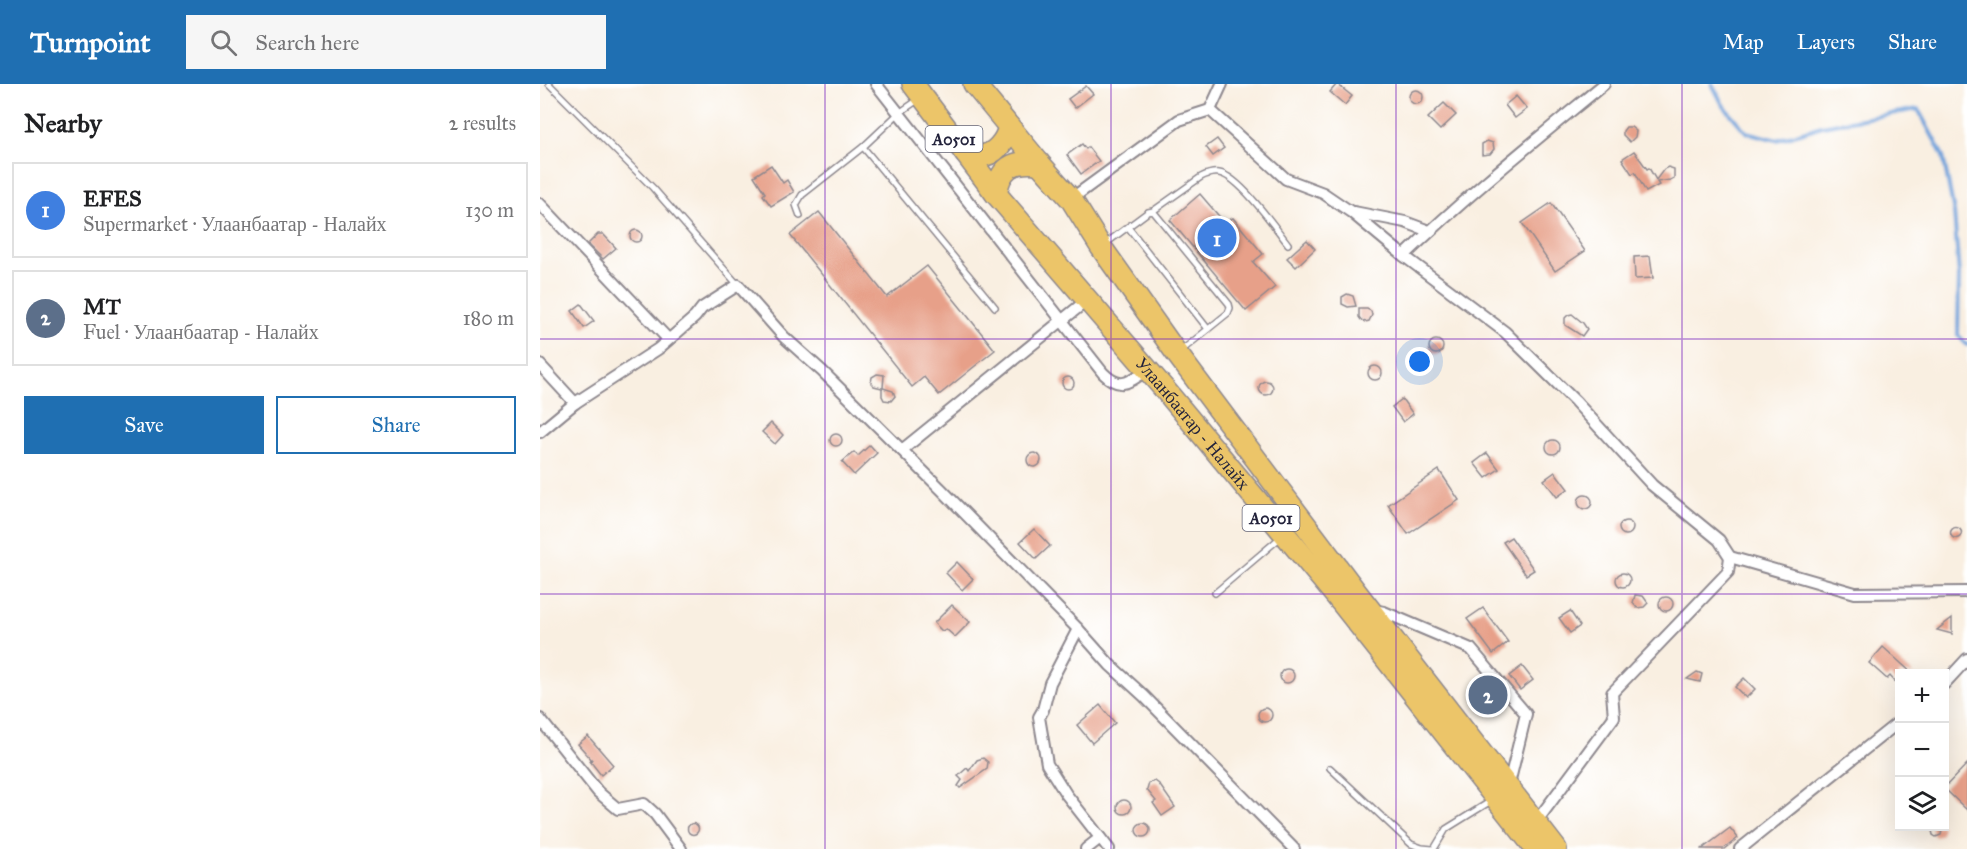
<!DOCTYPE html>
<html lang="en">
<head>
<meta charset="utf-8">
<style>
  body { margin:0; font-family:"IM FELL Great Primer",serif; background:#f6f6f6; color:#202124 }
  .controls { position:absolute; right:18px; bottom:18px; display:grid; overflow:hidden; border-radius:0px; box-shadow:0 6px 24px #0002 }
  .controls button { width:54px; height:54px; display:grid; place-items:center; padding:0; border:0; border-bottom:2px solid #e0e0e0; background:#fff; color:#202124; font:30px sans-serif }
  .you { position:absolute; left:880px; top:278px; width:21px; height:21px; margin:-15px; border:4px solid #fff; border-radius:50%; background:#1a73e8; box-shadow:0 0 0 9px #1a73e833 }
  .badge { display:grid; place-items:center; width:39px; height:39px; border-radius:50%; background:#1f6fb2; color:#fff; font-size:20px; font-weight:700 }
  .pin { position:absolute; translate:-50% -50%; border:3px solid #fff; box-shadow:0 2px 6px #0006 }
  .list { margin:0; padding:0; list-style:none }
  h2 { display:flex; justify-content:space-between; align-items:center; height:78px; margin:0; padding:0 24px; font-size:26px }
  h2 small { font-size:20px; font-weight:400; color:#757577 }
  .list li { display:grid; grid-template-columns:39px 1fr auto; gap:18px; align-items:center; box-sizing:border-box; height:96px; margin:0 12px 12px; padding:0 12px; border:2px solid #e0e0e0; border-radius:0px }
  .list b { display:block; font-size:22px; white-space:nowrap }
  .list p { margin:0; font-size:20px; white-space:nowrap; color:#757577 }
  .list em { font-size:20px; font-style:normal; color:#757577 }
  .actions { display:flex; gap:12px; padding:18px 24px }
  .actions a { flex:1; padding:14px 0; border:2px solid #1f6fb2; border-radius:0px; text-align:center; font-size:21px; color:#1f6fb2 }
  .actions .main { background:#1f6fb2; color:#fff }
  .icon { flex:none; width:33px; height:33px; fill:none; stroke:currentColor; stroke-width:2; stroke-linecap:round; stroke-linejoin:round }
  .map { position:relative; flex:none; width:1427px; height:765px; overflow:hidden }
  header { display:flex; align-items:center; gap:36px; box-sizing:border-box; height:84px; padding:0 30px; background:#1f6fb2; color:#fff }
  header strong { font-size:28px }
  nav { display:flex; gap:33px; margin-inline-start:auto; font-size:21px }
  .search { width:420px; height:54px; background:#f6f6f6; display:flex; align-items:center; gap:15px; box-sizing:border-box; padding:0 21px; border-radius:0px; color:#757577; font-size:22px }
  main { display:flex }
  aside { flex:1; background:#fff }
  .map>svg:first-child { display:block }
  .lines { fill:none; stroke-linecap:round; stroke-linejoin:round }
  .stream { stroke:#6fa1da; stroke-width:4 }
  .building { fill:#e7a089 }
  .lane-casing { stroke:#8e888e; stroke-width:8 }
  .street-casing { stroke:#8e888e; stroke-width:14 }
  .highway-casing { stroke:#8e888e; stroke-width:24 }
  .lane { stroke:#fff; stroke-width:5 }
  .street { stroke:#fff; stroke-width:10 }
  .highway { stroke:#ecc569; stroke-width:21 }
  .grid { fill:none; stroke:#7b2cbf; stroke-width:1.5; stroke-opacity:0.55 }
  .labels { text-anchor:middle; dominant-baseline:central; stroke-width:4.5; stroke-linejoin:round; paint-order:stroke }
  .shield { fill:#fff; stroke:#646476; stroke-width:1.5 }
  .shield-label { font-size:16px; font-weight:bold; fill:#22223b }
  .street-label { font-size:18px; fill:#22223b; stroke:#fff }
</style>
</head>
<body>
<header>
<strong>Turnpoint</strong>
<div class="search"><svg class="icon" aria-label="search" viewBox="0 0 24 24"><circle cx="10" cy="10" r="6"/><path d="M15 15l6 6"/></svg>Search here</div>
<nav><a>Map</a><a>Layers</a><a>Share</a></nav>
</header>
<main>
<aside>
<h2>Nearby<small>2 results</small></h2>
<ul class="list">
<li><span class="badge" style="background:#3f7fe0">1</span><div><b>EFES</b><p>Supermarket · Улаанбаатар - Налайх</p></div><em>130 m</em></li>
<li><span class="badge" style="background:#5c6f8a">2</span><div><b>MT</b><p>Fuel · Улаанбаатар - Налайх</p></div><em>180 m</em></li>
</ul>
<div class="actions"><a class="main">Save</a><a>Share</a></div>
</aside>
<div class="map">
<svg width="1427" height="765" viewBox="0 0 1427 765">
  <rect width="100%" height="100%" fill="#fff"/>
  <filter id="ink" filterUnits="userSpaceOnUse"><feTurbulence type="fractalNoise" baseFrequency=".0167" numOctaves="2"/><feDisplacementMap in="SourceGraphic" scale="12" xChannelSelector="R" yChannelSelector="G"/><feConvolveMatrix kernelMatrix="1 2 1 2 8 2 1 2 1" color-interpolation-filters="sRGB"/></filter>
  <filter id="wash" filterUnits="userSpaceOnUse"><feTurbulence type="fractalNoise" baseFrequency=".008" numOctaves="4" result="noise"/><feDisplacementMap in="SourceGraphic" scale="24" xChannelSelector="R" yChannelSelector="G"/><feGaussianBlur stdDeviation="1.35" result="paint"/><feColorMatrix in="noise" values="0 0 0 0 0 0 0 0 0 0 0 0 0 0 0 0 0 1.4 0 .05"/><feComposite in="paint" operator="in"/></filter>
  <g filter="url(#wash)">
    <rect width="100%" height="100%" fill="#f9efe1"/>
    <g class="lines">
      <path class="stream" d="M1172 0 1183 21 1206 48 1237 56 1282 42 1378 25 1403 72 1414 128 1419 191 1418 251 1427 261"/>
    </g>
    <g id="blocks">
      <g class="building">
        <path d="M797 0 812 12 805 21 790 8Z"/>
        <path d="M546 2 553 10 535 24 528 15Z"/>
        <circle cx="876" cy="13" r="7"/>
        <path d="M976 12 987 25 975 34 965 21Z"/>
        <path d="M904 19 916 31 900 46 888 34Z"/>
        <path d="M1086 43H1091L1096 47 1095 53 1090 58 1083 51V47Z"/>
        <path d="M677 55 684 64 673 72 666 63Z"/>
        <path d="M947 57 953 59 954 65 950 70 942 71V60Z"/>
        <path d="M542 60 546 65 548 63 559 77 541 90 527 71Z"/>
        <path d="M1094 67 1107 85 1109 84 1116 96 1124 85 1128 83 1134 85V94L1130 96 1117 98 1119 101 1106 108 1095 88 1092 90 1082 75Z"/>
        <path d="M231 81 243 99 247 96 254 108 231 122 223 111 225 109 214 92Z"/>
        <path d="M660 110 684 138 693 134 723 170 713 178 735 203 706 227 630 136Z"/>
        <path d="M1011 119 1045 167 1015 187 982 139Z"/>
        <path d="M279 128 347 213 387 182 455 266 399 311 384 293 372 303 250 151Z"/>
        <circle cx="96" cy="152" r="6"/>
        <path d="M58 150H63L76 164 63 175 48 160Z"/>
        <path d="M767 156 775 165 756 183 747 174Z"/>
        <path d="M1110 172 1113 194 1095 195 1094 173Z"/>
        <path d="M807 210 813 212 816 222 808 223 802 220V213Z"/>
        <path d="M41 220 54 237 44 244 32 227Z"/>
        <path d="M819 225H827L831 227 832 231 829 237 825 238 821 236 819 233Z"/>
        <path d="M1032 230 1043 239 1047 245 1042 252 1025 241V234L1028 231Z"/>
        <circle cx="896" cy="263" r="7"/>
        <circle cx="835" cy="289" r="7"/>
        <path d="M337 290 344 291 343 304 353 307 355 312 351 317 344 316 342 312V304L334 302 331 299 332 293Z"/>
        <circle cx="528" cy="299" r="6"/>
        <circle cx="726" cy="304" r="7"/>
        <path d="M862 315 873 330 863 338 852 323Z"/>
        <path d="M231 339 243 351 235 360 222 348Z"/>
        <circle cx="296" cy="356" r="6"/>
        <circle cx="1013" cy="363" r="7"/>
        <path d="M330 361 337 369 314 391 302 378 314 368 318 372Z"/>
        <path d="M947 369 959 385 946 394 934 379Z"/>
        <circle cx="494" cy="376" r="7"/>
        <path d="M899 386 919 416 868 450 848 421Z"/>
        <path d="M1015 388 1028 405 1017 413 1004 396Z"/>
        <circle cx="1045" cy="418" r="7"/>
        <circle cx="1086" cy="444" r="7"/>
        <circle cx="1416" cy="449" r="5.5"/>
        <path d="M494 445 510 462 496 475 480 458Z"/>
        <path d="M971 453 994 486 986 491 963 458Z"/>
        <path d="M417 478 433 495 422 506 406 489Z"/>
        <circle cx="1083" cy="496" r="7"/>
        <path d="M1095 511 1103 512 1108 519 1104 523 1097 524 1093 519Z"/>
        <circle cx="1126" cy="520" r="7"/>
        <path d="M412 521 430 538 415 553 406 545 402 547 394 539Z"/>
        <path d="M943 524 968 558 953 570 927 535Z"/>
        <path d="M1030 527 1040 542 1030 549 1019 534Z"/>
        <path d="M1412 534V550L1397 546Z"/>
        <path d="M1343 563 1373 590H1359V602L1350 592 1347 595 1329 579Z"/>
        <path d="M982 582 993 596 980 606 969 592Z"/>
        <circle cx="747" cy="592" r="7"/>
        <path d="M1157 588 1162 590 1160 598 1147 595Z"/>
        <path d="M1204 594 1215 605 1206 614 1195 603Z"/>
        <path d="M560 621 575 639 552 659 537 641Z"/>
        <circle cx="725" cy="631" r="7"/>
        <path d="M48 652 73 681 61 691 50 677 52 676 38 660Z"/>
        <path d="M443 674 448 678 447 685 420 704 418 702 422 696 418 692 427 684 429 687 437 676Z"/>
        <path d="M1427 680V726L1404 704Z"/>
        <path d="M615 697 619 700 635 723 622 732 613 719 616 717 607 706 609 699Z"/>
        <circle cx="584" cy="723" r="7"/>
        <circle cx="603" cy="746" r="7"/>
        <circle cx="153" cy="745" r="5.5"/>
        <path d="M1391 742H1403L1401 751 1396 753 1393 751Z"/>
        <path d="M1190 744 1198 754 1184 765H1162Z"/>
      </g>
    </g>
  </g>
  <g filter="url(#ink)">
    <use href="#blocks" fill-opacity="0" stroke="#8e888e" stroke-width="1.5"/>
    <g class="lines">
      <g class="lane-casing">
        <g id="lane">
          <path d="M9 0 113 104 198 201"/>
          <path d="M323 63 455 223"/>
          <path d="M613 127 661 93C667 90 672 88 679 89 699 92 735 143 748 160"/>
          <path d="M260 132 256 121 262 111 323 63 359 29 378 16"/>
          <path d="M588 143 668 245"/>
          <path d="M565 160 608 128 613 127 689 220 690 224 688 229 641 267"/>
          <path d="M675 509 741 453"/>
          <path d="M790 684 871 760 882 764 893 765"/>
          <path d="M894 765 906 745 951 717"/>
        </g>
      </g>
      <g class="street-casing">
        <g id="street">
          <path d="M336 0 563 289C581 307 589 298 607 286"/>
          <path d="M670 26 746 95 783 109 811 128 864 172 965 248 1035 317 1112 401 1179 456 1190 473 1188 488 1072 609 1074 633 1002 730 993 737"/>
          <path d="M531 115 639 36 670 26 682 0"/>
          <path d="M0 120 128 255"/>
          <path d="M814 128 865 138 889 147"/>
          <path d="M864 172C927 111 996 56 1064 0"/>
          <path d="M0 281 35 319"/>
          <path d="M0 348 35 319 118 265 155 233 162 224 198 201 244 253 282 287 402 406 538 545 570 581 604 612 754 765"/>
          <path d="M362 366 546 217"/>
          <path d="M1190 473 1315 509 1427 508"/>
          <path d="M834 526 844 528 931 565 986 630 968 704"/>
          <path d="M538 545 510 599 503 626 499 633 507 680 526 710 569 765"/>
          <path d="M1404 600 1427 575"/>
          <path d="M0 635 58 708 78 725 104 720 115 730 141 765"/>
          <path d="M546 765 560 754"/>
          <path d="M1200 765 1360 637"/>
        </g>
      </g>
      <g class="highway-casing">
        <g id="highway">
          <path id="s1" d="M373 0 456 110 626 307 802 519 996 765"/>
          <path d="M434 0 499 79 531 115 561 163 637 270 816 508 1016 765"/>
          <path d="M425 69C429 70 435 73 439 72 455 72 466 56 469 43"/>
          <path d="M456 110C460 84 472 76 499 79"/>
        </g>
      </g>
      <use href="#lane" class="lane"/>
      <use href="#street" class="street"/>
      <use href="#highway" class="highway"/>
    </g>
  </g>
  <path class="grid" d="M285 0V765M571 0V765M856 0V765M1142 0V765M0 255H1427M0 510H1427"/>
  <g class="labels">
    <g class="shield">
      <rect x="385.5" y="42" width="57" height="26" rx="4.5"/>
      <rect x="702.5" y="421" width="57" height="26" rx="4.5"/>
    </g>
    <g class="shield-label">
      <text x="414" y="55">A0501</text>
      <text x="731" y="434">A0501</text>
    </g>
    <g class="street-label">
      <text stroke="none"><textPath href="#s1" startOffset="440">Улаанбаатар - Налайх</textPath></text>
    </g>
  </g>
</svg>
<div class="controls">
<button>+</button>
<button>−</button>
<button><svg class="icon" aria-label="layers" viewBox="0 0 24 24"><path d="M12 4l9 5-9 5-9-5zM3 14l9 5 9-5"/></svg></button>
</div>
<div class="you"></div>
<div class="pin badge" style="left:677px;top:154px;background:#3f7fe0">1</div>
<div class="pin badge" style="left:948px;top:611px;background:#5c6f8a">2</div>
</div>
</main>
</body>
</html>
